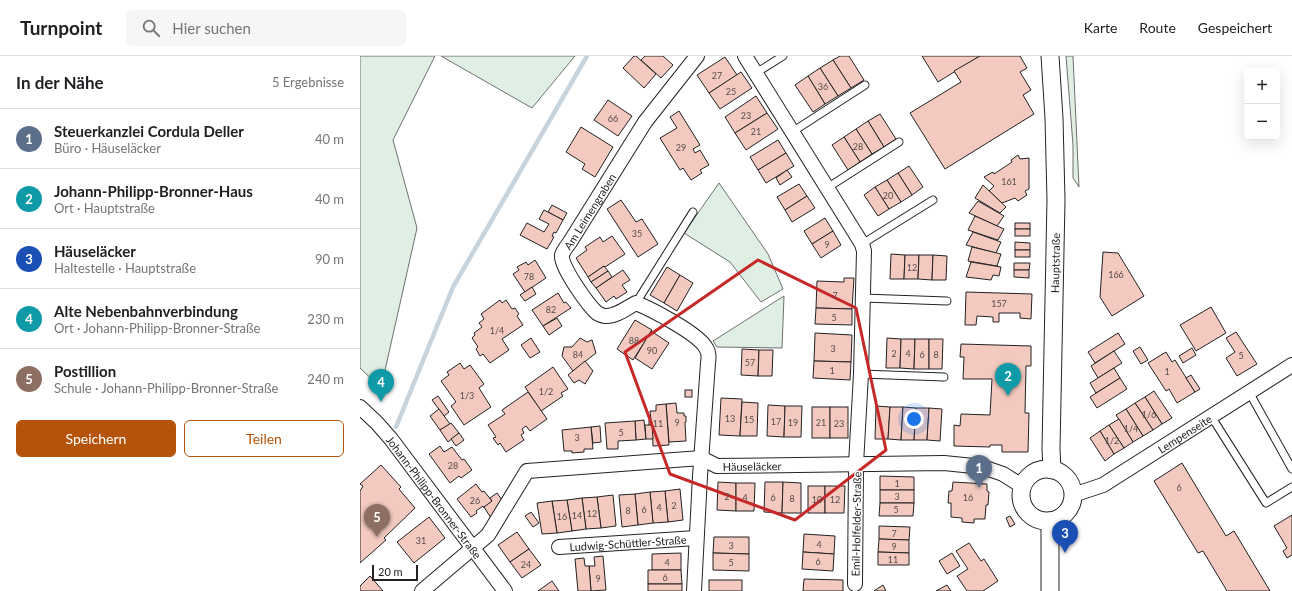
<!DOCTYPE html>
<html lang="de">
<head>
<meta charset="utf-8">
<style>
  body { margin:0; font-family:Lato,sans-serif; background:#f6f6f6; color:#202124 }
  .controls { position:absolute; right:12px; top:12px; display:grid; overflow:hidden; border-radius:6px; box-shadow:0 4px 16px #0002 }
  .controls button { width:36px; height:36px; display:grid; place-items:center; padding:0; border:0; border-bottom:1px solid #e0e0e0; background:#fff; color:#202124; font:20px sans-serif }
  .scale { position:absolute; left:12px; bottom:10px; width:46px; box-sizing:border-box; padding-left:4px; border:2px solid #222; border-top:0; font-size:11px; line-height:14px; white-space:nowrap; color:#222; -webkit-text-stroke:3px #fff; paint-order:stroke }
  .you { position:absolute; left:554px; top:363px; width:14px; height:14px; margin:-10px; border:3px solid #fff; border-radius:50%; background:#1a73e8; box-shadow:0 0 0 6px #1a73e833 }
  .badge { display:grid; place-items:center; width:26px; height:26px; border-radius:50%; background:#b45309; color:#fff; font-size:13px; font-weight:700 }
  .pin { position:absolute; translate:-50% -33px; filter:drop-shadow(0 1px 2px #0008) }
  .pin::after { content:''; position:absolute; top:21px; width:14px; height:12px; background:inherit; clip-path:polygon(0 0,100% 0,50% 100%) }
  .list { margin:0; padding:0; list-style:none }
  h2 { display:flex; justify-content:space-between; align-items:center; height:52px; margin:0; padding:0 16px; font-size:17px }
  h2 small { font-size:13px; font-weight:400; color:#757577 }
  .list li { display:grid; grid-template-columns:26px 1fr auto; gap:12px; align-items:center; box-sizing:border-box; height:60px; padding:0 16px; border-top:1px solid #e0e0e0 }
  .list b { display:block; font-size:15px; white-space:nowrap }
  .list p { margin:0; font-size:13px; white-space:nowrap; color:#757577 }
  .list em { font-size:13px; font-style:normal; color:#757577 }
  .actions { display:flex; gap:8px; padding:12px 16px }
  .actions a { flex:1; padding:9px 0; border:1px solid #b45309; border-radius:6px; text-align:center; font-size:14px; color:#b45309 }
  .actions .main { background:#b45309; color:#fff }
  .icon { flex:none; width:22px; height:22px; fill:none; stroke:currentColor; stroke-width:2; stroke-linecap:round; stroke-linejoin:round }
  .map { position:relative; flex:none; width:932px; height:535px; overflow:hidden }
  header { display:flex; align-items:center; gap:24px; box-sizing:border-box; height:56px; padding:0 20px; background:#fff; border-bottom:1px solid #e0e0e0 }
  header strong { font-size:19px }
  nav { display:flex; gap:22px; margin-inline-start:auto; font-size:14px }
  .search { width:280px; height:36px; background:#f6f6f6; display:flex; align-items:center; gap:10px; box-sizing:border-box; padding:0 14px; border-radius:6px; color:#757577; font-size:15px }
  main { display:flex }
  aside { flex:1; background:#fff }
  .map>svg:first-child { display:block }
  .green { fill:#e0efe3; stroke:#6f6f6f }
  .lines { fill:none; stroke-linecap:round; stroke-linejoin:round }
  .stream { stroke:#c7d3dd; stroke-width:4.5 }
  .building { fill:#f3c9c0; stroke:#222 }
  .service-casing { stroke:#222; stroke-width:9 }
  .minor-casing { stroke:#222; stroke-width:16 }
  .tertiary-casing { stroke:#222; stroke-width:19 }
  .service { stroke:#fff; stroke-width:7 }
  .minor { stroke:#fff; stroke-width:14 }
  .tertiary { stroke:#fff; stroke-width:17 }
  .marked { fill:none; stroke:#c62828; stroke-width:3; stroke-linejoin:round }
  .labels { text-anchor:middle; dominant-baseline:central; stroke-width:3; stroke-linejoin:round; paint-order:stroke }
  .number-label { font-size:9px; fill:#564c4a }
  .street-label { font-size:11px; fill:#222; stroke:#fff }
</style>
</head>
<body>
<header>
<strong>Turnpoint</strong>
<div class="search"><svg class="icon" aria-label="search" viewBox="0 0 24 24"><circle cx="10" cy="10" r="6"/><path d="M15 15l6 6"/></svg>Hier suchen</div>
<nav><a>Karte</a><a>Route</a><a>Gespeichert</a></nav>
</header>
<main>
<aside>
<h2>In der Nähe<small>5 Ergebnisse</small></h2>
<ul class="list">
<li><span class="badge" style="background:#5c6f8a">1</span><div><b>Steuerkanzlei Cordula Deller</b><p>Büro · Häuseläcker</p></div><em>40 m</em></li>
<li><span class="badge" style="background:#0f9aa8">2</span><div><b>Johann-Philipp-Bronner-Haus</b><p>Ort · Hauptstraße</p></div><em>40 m</em></li>
<li><span class="badge" style="background:#1a4fb4">3</span><div><b>Häuseläcker</b><p>Haltestelle · Hauptstraße</p></div><em>90 m</em></li>
<li><span class="badge" style="background:#0f9aa8">4</span><div><b>Alte Nebenbahnverbindung</b><p>Ort · Johann-Philipp-Bronner-Straße</p></div><em>230 m</em></li>
<li><span class="badge" style="background:#8d6e63">5</span><div><b>Postillion</b><p>Schule · Johann-Philipp-Bronner-Straße</p></div><em>240 m</em></li>
</ul>
<div class="actions"><a class="main">Speichern</a><a>Teilen</a></div>
</aside>
<div class="map">
<svg width="932" height="535" viewBox="0 0 932 535">
  <rect width="100%" height="100%" fill="#fff"/>
  <g class="green">
    <path d="M0 0H75L33 84 57 172 21 332 0 312Z"/>
    <path d="M81 0H215L172 52Z"/>
    <path d="M706 0H713L719 131 713 122V89Z"/>
    <path d="M359 127 408 198 423 233 401 246 370 206 324 177Z"/>
    <path d="M424 240 422 292 357 291 353 285Z"/>
  </g>
  <g class="lines">
    <path class="stream" d="M36 371 93 231 227 0"/>
  </g>
  <g class="building">
    <path d="M274 0H276L296 18 284 32 263 12Z"/>
    <path d="M285 0H303L313 9 301 22 281 4Z"/>
    <path d="M480 0H489L504 24 491 32 473 4Z"/>
    <path d="M562 0H620L578 26Z"/>
    <path d="M620 0H660L667 12 660 16 671 34 663 39 674 58 585 113 550 57 601 26 594 15Z"/>
    <path d="M365 1 377 19 349 37 337 19Z"/>
    <path d="M473 4 491 32 478 40 460 12Z"/>
    <path d="M460 12 478 40 465 48 448 20Z"/>
    <path d="M381 16 392 32 360 53 349 37Z"/>
    <path d="M448 20 465 48 453 56 435 29Z"/>
    <path d="M396 40 407 57 375 77 365 61Z"/>
    <path d="M248 44 272 60 258 80 234 64Z"/>
    <path d="M319 55 340 89 333 93 335 97 340 94 349 109 340 114 342 117 331 124 323 112 320 114 300 82 317 72 310 61Z"/>
    <path d="M407 57 418 73 386 94 375 77Z"/>
    <path d="M520 58 536 83 524 91 508 65Z"/>
    <path d="M508 65 524 91 512 98 496 73Z"/>
    <path d="M221 71 253 91 235 121 222 113 225 108 206 96Z"/>
    <path d="M496 73 512 98 500 106 484 81Z"/>
    <path d="M484 81 500 106 488 114 472 89Z"/>
    <path d="M418 84 426 97 398 114 390 101Z"/>
    <path d="M426 97 434 110 406 127 398 114Z"/>
    <path d="M658 99 660 103 669 102V133L665 135 667 139 658 145 655 142 642 147 629 135 634 130 624 121 633 116 634 118 652 106 651 104Z"/>
    <path d="M549 110 563 131 552 139 538 117Z"/>
    <path d="M427 114 432 121 420 129 416 122Z"/>
    <path d="M538 117 552 139 541 146 527 124Z"/>
    <path d="M527 124 541 146 529 153 515 131Z"/>
    <path d="M439 128 447 140 425 154 417 141Z"/>
    <path d="M623 129 646 151 640 157 615 142Z"/>
    <path d="M515 131 529 153 518 160 504 139Z"/>
    <path d="M447 140 455 152 432 166 425 154Z"/>
    <path d="M261 144 276 166 282 163 298 188 278 201 247 153Z"/>
    <path d="M618 145 644 160 637 170 609 157Z"/>
    <path d="M192 149 207 157 203 164 188 156Z"/>
    <path d="M184 154 203 164 196 177 194 176 192 180 194 181 187 193 160 179 167 167 184 176 189 168 179 163Z"/>
    <path d="M615 160 644 173 638 184 608 174Z"/>
    <path d="M465 162 473 175 452 188 444 175Z"/>
    <rect x="655" y="167" width="15" height="6"/>
    <rect x="655" y="173" width="15" height="7"/>
    <path d="M473 175 481 189 461 202 452 188Z"/>
    <path d="M613 176 641 186 636 197 606 189Z"/>
    <path d="M252 180 265 198 245 211 244 210 228 221 216 202 227 194 225 191 240 181 243 186Z"/>
    <path d="M655 186 670 187V194H655Z"/>
    <path d="M612 191 641 198 637 210 608 205Z"/>
    <rect x="655" y="194" width="15" height="7"/>
    <path d="M743 196 758 197 784 240 752 260 740 241Z"/>
    <path d="M531 198 545 199 544 223H530Z"/>
    <path d="M545 199H559L558 223H544Z"/>
    <path d="M559 199H573L572 224 558 223Z"/>
    <path d="M573 199 587 200 586 224H572Z"/>
    <path d="M175 204 186 222 165 236 153 218 159 214 157 211 166 206 168 209Z"/>
    <path d="M611 206 641 211 639 220 633 219 631 224 606 221Z"/>
    <path d="M654 207H670L669 214H654Z"/>
    <path d="M244 210 248 215 231 226 228 221Z"/>
    <path d="M307 211 320 219 304 247 290 239Z"/>
    <path d="M263 214 270 224 262 229 267 236 256 243 254 240 246 246 236 232Z"/>
    <path d="M654 214H669V222L654 221Z"/>
    <path d="M248 215 252 221 236 232 231 226Z"/>
    <path d="M320 219 333 227 317 255 304 247Z"/>
    <path d="M484 222H494L492 253 456 252 457 225 484 226Z"/>
    <path d="M172 231 176 238 165 245 160 239Z"/>
    <path d="M606 236 672 238 671 263 660 262V257H639V266H633V261L617 260 616 269H605Z"/>
    <path d="M198 237 204 247 206 246 211 252 183 270 172 254Z"/>
    <path d="M140 244 142 247 146 244 152 253 155 252 159 258 157 260 163 269 142 283 149 294 130 307 123 298 120 300 116 293 118 291 112 282 115 279 114 277 122 271 119 267 124 263 121 258Z"/>
    <path d="M851 251 866 277 836 295 820 269Z"/>
    <path d="M456 252 492 253V269L455 268Z"/>
    <path d="M197 262 202 270 189 279 183 270Z"/>
    <path d="M275 264 292 274 273 304 257 293Z"/>
    <path d="M291 275 309 287 292 313 275 302Z"/>
    <path d="M876 276 897 308 877 320 866 302 875 296 866 282Z"/>
    <path d="M455 277 492 279 491 306 454 305Z"/>
    <path d="M758 277 765 288 735 307 728 296Z"/>
    <path d="M171 282 180 296 170 302 161 289Z"/>
    <path d="M220 282 227 286 232 284 236 297 213 315 202 300 204 291H212Z"/>
    <path d="M527 282 541 283 540 312H526Z"/>
    <path d="M541 283H555L554 313 540 312Z"/>
    <path d="M555 283H569V313H554Z"/>
    <path d="M569 283H583L582 313H569Z"/>
    <path d="M601 288 671 290V310H666L665 357H669L668 396H642V389H630V391L594 390V369L600 370 601 358 630 359 632 323H603L604 301H600Z"/>
    <path d="M780 291 788 304 781 308 773 295Z"/>
    <path d="M832 292 836 299 823 307 819 300Z"/>
    <path d="M382 293 399 294 398 320 381 319Z"/>
    <path d="M399 294H413L412 320H398Z"/>
    <path d="M754 295 762 307 738 322 731 310Z"/>
    <path d="M806 296 812 306 815 304 835 336 817 347 809 333 806 335 788 307Z"/>
    <path d="M225 305 233 315 225 328 219 324 214 327 208 319Z"/>
    <path d="M454 305 491 306 490 324 453 322Z"/>
    <path d="M100 307 104 313 110 309 124 328 119 332 131 351 104 369 91 350 96 346 81 325 89 319 87 316Z"/>
    <path d="M193 311 208 333 201 337 203 340 181 355 165 331Z"/>
    <path d="M754 312 760 322 736 337 730 327Z"/>
    <path d="M831 319 840 333 835 336 826 322Z"/>
    <path d="M760 322 767 333 737 352 730 341Z"/>
    <rect x="325" y="334" width="7" height="7"/>
    <path d="M794 335 812 362 802 368 785 341Z"/>
    <path d="M168 336 187 363 170 375 166 370 162 373 164 377 161 379 164 384 146 396 140 387 138 389 133 382 136 381 128 369 145 358 142 354Z"/>
    <path d="M78 340 89 356 84 360 72 344Z"/>
    <path d="M785 341 802 368 793 374 775 347Z"/>
    <path d="M361 342 382 343 380 380 359 379Z"/>
    <path d="M382 346 398 347 397 380H380Z"/>
    <path d="M316 347 317 357H324V360H326V366H325L326 385 309 386 306 348Z"/>
    <path d="M775 347 793 374 783 380 766 353Z"/>
    <path d="M306 348 309 389 293 390 292 369H289V364H291L290 355H296V349Z"/>
    <path d="M408 349 425 350 424 381 407 380Z"/>
    <path d="M425 350H442L441 381H424Z"/>
    <path d="M516 350 530 351 528 383H515Z"/>
    <rect x="452" y="351" width="18" height="31"/>
    <rect x="470" y="351" width="18" height="31"/>
    <path d="M530 351H543L541 384 528 383Z"/>
    <path d="M543 351 556 352 554 384H541Z"/>
    <path d="M556 352H569L567 384H554Z"/>
    <path d="M569 352 582 353 580 385 567 384Z"/>
    <path d="M79 353 90 368 80 374 70 360Z"/>
    <path d="M766 353 783 380 773 386 756 359Z"/>
    <path d="M759 363 773 386 764 392 749 369Z"/>
    <path d="M284 364 286 383 276 384 275 365Z"/>
    <path d="M275 365 276 384 258 385V393H247L245 367Z"/>
    <path d="M91 367 99 377 88 386 80 374Z"/>
    <path d="M285 369H292L293 383H286Z"/>
    <path d="M749 369 764 392 754 398 740 375Z"/>
    <path d="M240 370 241 386 233 387 231 371Z"/>
    <path d="M231 371 233 393H224V396L212 397V395H204L202 374Z"/>
    <path d="M740 375 754 398 745 405 730 382Z"/>
    <path d="M99 377 104 384 96 390 91 383Z"/>
    <path d="M80 390 84 396 92 391 102 404 104 403 112 414 101 422 99 420 90 427 69 398Z"/>
    <path d="M822 407 866 480 874 475 910 535H867L843 495 838 497 794 425Z"/>
    <path d="M21 409 41 431 39 433 55 452 24 482 26 484 0 507V435L3 430 0 428Z"/>
    <path d="M520 420 554 421V434H520Z"/>
    <path d="M358 426 376 427V455L357 454Z"/>
    <path d="M405 426H423L422 457 404 456Z"/>
    <path d="M423 426 441 427V457H422Z"/>
    <path d="M593 426 627 428V435L629 436 628 449H626L625 463H614V467L602 466V462L591 461V447H588L589 435H592Z"/>
    <path d="M376 427H395L394 455H376Z"/>
    <path d="M116 428 122 436 124 435 132 445 124 452 123 450 116 455 117 457 111 461 97 443Z"/>
    <rect x="448" y="430" width="17" height="27"/>
    <path d="M465 430H485L484 457H465Z"/>
    <path d="M320 433 323 464 308 466 305 435Z"/>
    <rect x="520" y="434" width="34" height="13"/>
    <path d="M305 435 308 466 293 467 290 436Z"/>
    <path d="M290 436 293 467 278 469 275 438Z"/>
    <path d="M137 437 142 444 131 462 124 451 132 445 130 442Z"/>
    <path d="M275 438 278 469 262 471 259 439Z"/>
    <path d="M253 439 256 470 241 472 237 441Z"/>
    <path d="M237 441 241 472 226 473 222 442Z"/>
    <path d="M222 442 226 473 212 475 207 444Z"/>
    <path d="M207 444 212 475 197 477 192 445Z"/>
    <path d="M192 445 197 477 182 478 177 447Z"/>
    <path d="M520 447H554L553 460H519Z"/>
    <path d="M171 456 179 467 173 471 165 460Z"/>
    <path d="M932 459V499L927 502 923 495 927 492 914 470Z"/>
    <path d="M650 460 655 468 650 471 646 462Z"/>
    <path d="M69 461 85 482 54 507 37 486Z"/>
    <path d="M519 470 550 471 549 484 519 483Z"/>
    <path d="M157 476 169 493 150 506 138 489Z"/>
    <path d="M444 478 475 480 474 498 443 496Z"/>
    <path d="M354 481H389V498L353 497Z"/>
    <path d="M519 483 549 484V497L518 496Z"/>
    <path d="M609 487 621 505 624 503 638 525 623 535H607L597 520 608 513 596 495Z"/>
    <path d="M169 493 181 509 162 522 150 506Z"/>
    <path d="M443 496 474 498 473 515 442 513Z"/>
    <path d="M518 496 549 497V509H518Z"/>
    <path d="M321 497V514H292V498Z"/>
    <path d="M353 497 389 498V515L353 514Z"/>
    <path d="M592 497 600 510 587 518 579 505Z"/>
    <path d="M243 500 246 534 231 535 229 510H235L234 501Z"/>
    <path d="M224 502 225 510H229L231 535H218L215 503Z"/>
    <path d="M288 514H321L322 528H288Z"/>
    <path d="M10 520 23 535H0V530Z"/>
    <path d="M444 523 483 524V535H443Z"/>
    <rect x="349" y="524" width="33" height="11"/>
    <path d="M192 525 199 535H178Z"/>
    <rect x="288" y="528" width="34" height="7"/>
    <path d="M523 529 526 535H514Z"/>
    <path d="M587 529 591 535H576Z"/>
  </g>
  <g class="lines">
    <g class="service-casing">
      <g id="service">
        <path d="M396 17 423 0"/>
        <path d="M432 76 505 29"/>
        <path d="M467 132 539 86"/>
        <path d="M502 188 573 144"/>
        <path d="M503 242 587 245"/>
        <path d="M276 247 333 156"/>
        <path d="M501 318 584 321"/>
        <path d="M889 336 932 413"/>
        <path d="M851 360 906 447 932 431"/>
      </g>
    </g>
    <g class="minor-casing">
      <g id="minor">
        <path d="M385 0 502 188 504 195 501 318 496 408 495 528"/>
        <path id="s1" d="M0 351 17 367 31 383 145 535"/>
        <path id="s2" d="M713 439 743 429 932 309"/>
        <path id="s3" d="M199 491 336 482"/>
        <path id="s4" d="M62 535 128 479 167 415 341 402 357 410 584 407 623 411 643 418 662 430"/>
        <path id="s5" d="M334 535 340 420 348 307C349 301 349 296 346 292 339 278 291 253 276 247 268 251 256 261 245 260 243 260 239 258 237 257 228 249 200 210 202 199 203 195 207 190 210 186L285 66 337 0"/>
      </g>
    </g>
    <g class="tertiary-casing">
      <g id="tertiary">
        <path d="M690 0 694 62 696 144 691 393 692 414"/>
        <circle cx="687" cy="439" r="26"/>
        <path d="M690 535V465"/>
      </g>
    </g>
    <use href="#service" class="service"/>
    <use href="#minor" class="minor"/>
    <use href="#tertiary" class="tertiary"/>
  </g>
  <path class="marked" d="M398 204 496 252 526 394 435 464 310 418 265 296Z"/>
  <g class="labels">
    <g class="number-label">
      <text x="357" y="19">27</text>
      <text x="463" y="30">36</text>
      <text x="371" y="35">25</text>
      <text x="386" y="59">23</text>
      <text x="253" y="62">66</text>
      <text x="396" y="75">21</text>
      <text x="498" y="90">28</text>
      <text x="321" y="91">29</text>
      <text x="649" y="125">161</text>
      <text x="528" y="139">20</text>
      <text x="277" y="177">35</text>
      <text x="467" y="188">9</text>
      <text x="552" y="211">12</text>
      <text x="756" y="218">166</text>
      <text x="169" y="220">78</text>
      <text x="475" y="239">7</text>
      <text x="639" y="247">157</text>
      <text x="191" y="253">82</text>
      <text x="474" y="261">5</text>
      <text x="137" y="274">1/4</text>
      <text x="274" y="284">88</text>
      <text x="473" y="292">3</text>
      <text x="292" y="294">90</text>
      <text x="534" y="297">2</text>
      <text x="548" y="297">4</text>
      <text x="218" y="298">84</text>
      <text x="562" y="298">6</text>
      <text x="576" y="298">8</text>
      <text x="881" y="299">5</text>
      <text x="390" y="306">57</text>
      <text x="472" y="314">1</text>
      <text x="807" y="315">1</text>
      <text x="186" y="335">1/2</text>
      <text x="107" y="339">1/3</text>
      <text x="789" y="358">1/6</text>
      <text x="370" y="362">13</text>
      <text x="389" y="363">15</text>
      <text x="416" y="365">17</text>
      <text x="317" y="366">9</text>
      <text x="433" y="366">19</text>
      <text x="461" y="366">21</text>
      <text x="298" y="367">11</text>
      <text x="479" y="367">23</text>
      <text x="771" y="372">1/4</text>
      <text x="261" y="376">5</text>
      <text x="217" y="381">3</text>
      <text x="752" y="384">1/2</text>
      <text x="93" y="409">28</text>
      <text x="537" y="427">1</text>
      <text x="819" y="431">6</text>
      <text x="367" y="440">2</text>
      <text x="537" y="440">3</text>
      <text x="385" y="441">4</text>
      <text x="413" y="441">6</text>
      <text x="608" y="441">16</text>
      <text x="432" y="442">8</text>
      <text x="457" y="443">10</text>
      <text x="475" y="443">12</text>
      <text x="115" y="444">26</text>
      <text x="314" y="449">2</text>
      <text x="299" y="451">4</text>
      <text x="284" y="453">6</text>
      <text x="536" y="453">5</text>
      <text x="268" y="454">8</text>
      <text x="232" y="457">12</text>
      <text x="217" y="459">14</text>
      <text x="202" y="460">16</text>
      <text x="534" y="477">7</text>
      <text x="61" y="484">31</text>
      <text x="459" y="488">4</text>
      <text x="371" y="489">3</text>
      <text x="534" y="490">9</text>
      <text x="533" y="503">11</text>
      <text x="458" y="505">6</text>
      <text x="307" y="506">4</text>
      <text x="371" y="506">5</text>
      <text x="166" y="508">24</text>
      <text x="305" y="521">6</text>
      <text x="238" y="522">9</text>
    </g>
    <g class="street-label">
      <text stroke="none"><textPath href="#s5" startOffset="491">Am Leimengraben</textPath></text>
      <text transform="translate(695 207) rotate(-89)">Hauptstraße</text>
      <text stroke="none"><textPath href="#s2" startOffset="128">Lempenseite</textPath></text>
      <text stroke="none"><textPath href="#s4" startOffset="389">Häuseläcker</textPath></text>
      <text stroke="none"><textPath href="#s1" startOffset="117">Johann-Philipp-Bronner-Straße</textPath></text>
      <text transform="translate(496 468) rotate(-89)">Emil-Holfelder-Straße</text>
      <text stroke="none"><textPath href="#s3" startOffset="69">Ludwig-Schüttler-Straße</textPath></text>
    </g>
  </g>
</svg>
<div class="controls">
<button>+</button>
<button>−</button>
</div>
<div class="scale">20 m</div>
<div class="you"></div>
<div class="pin badge" style="left:619px;top:432px;background:#5c6f8a">1</div>
<div class="pin badge" style="left:648px;top:340px;background:#0f9aa8">2</div>
<div class="pin badge" style="left:705px;top:497px;background:#1a4fb4">3</div>
<div class="pin badge" style="left:21px;top:346px;background:#0f9aa8">4</div>
<div class="pin badge" style="left:17px;top:481px;background:#8d6e63">5</div>
</div>
</main>
</body>
</html>
